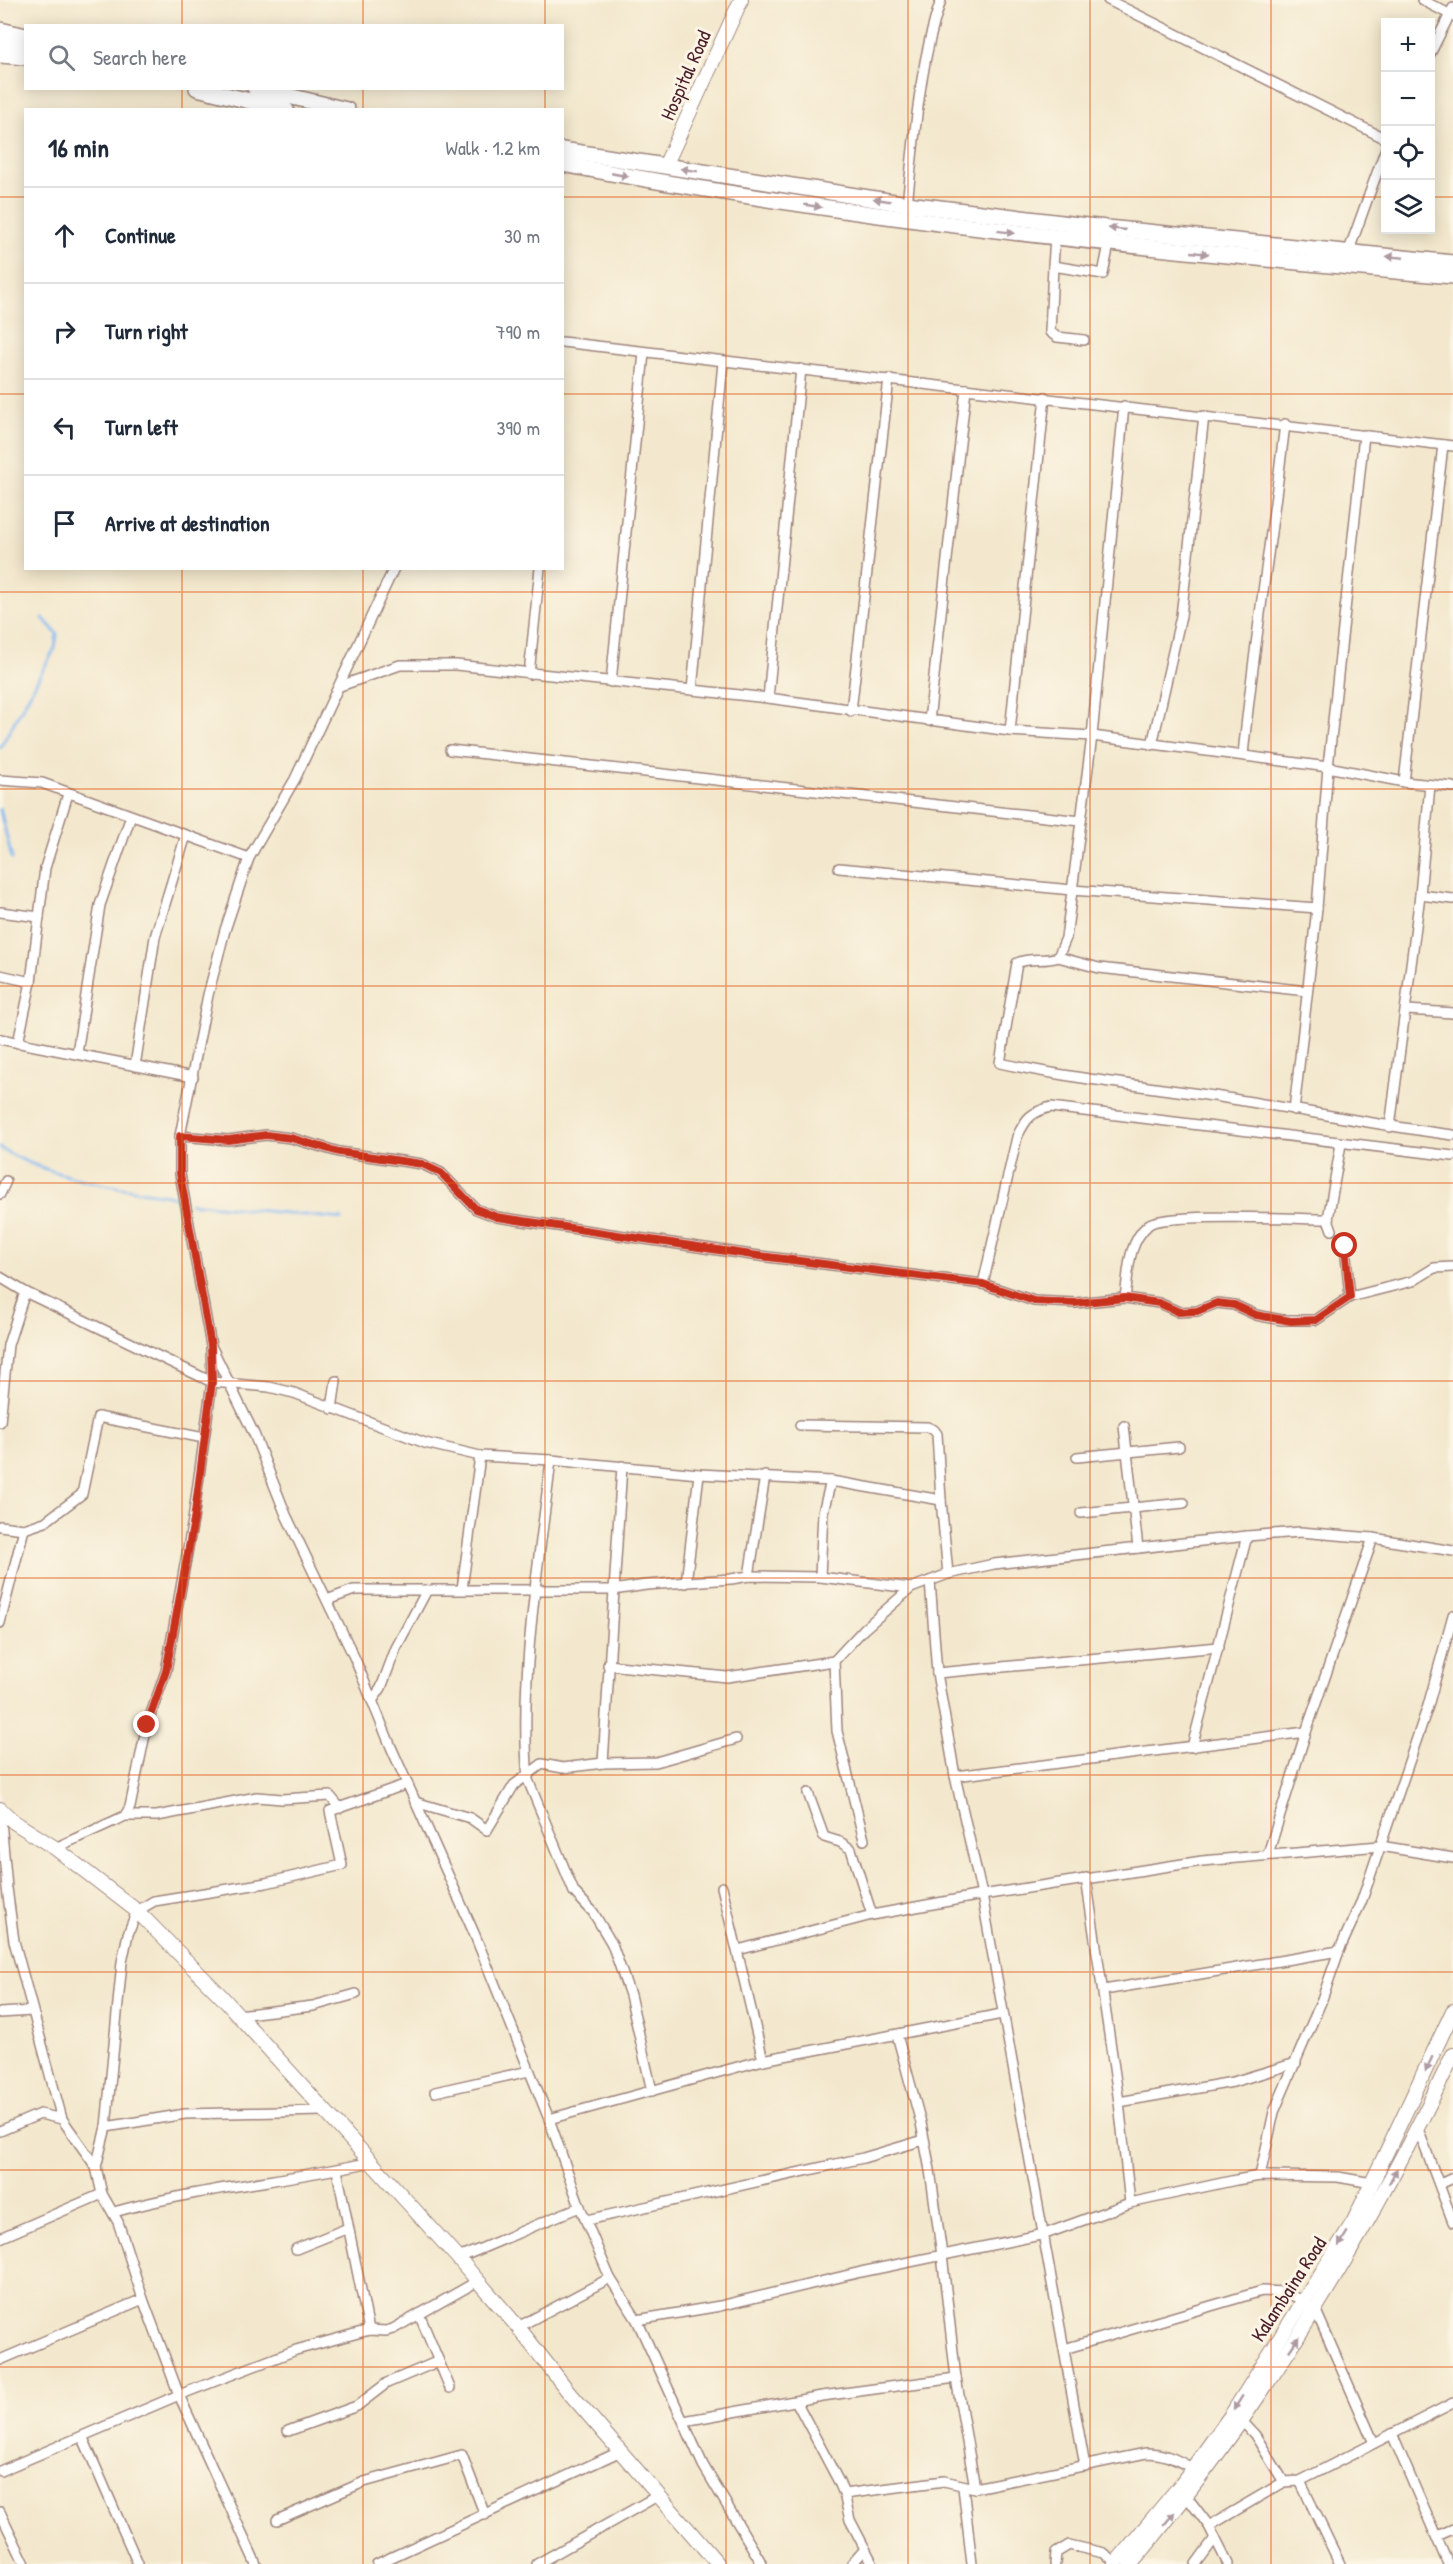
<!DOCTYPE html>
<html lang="en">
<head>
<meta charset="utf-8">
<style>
  body { margin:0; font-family:"Patrick Hand",sans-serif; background:#f2f2f3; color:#1f2937 }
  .controls { position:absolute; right:18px; top:18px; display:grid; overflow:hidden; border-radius:0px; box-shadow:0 3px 15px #0003 }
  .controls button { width:54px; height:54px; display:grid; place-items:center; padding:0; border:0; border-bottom:2px solid #e0e1e3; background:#fff; color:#1f2937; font:30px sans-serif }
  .stop { position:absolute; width:18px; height:18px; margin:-14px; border:4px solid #c8321e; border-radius:50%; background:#fff }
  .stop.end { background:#c8321e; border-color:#fff; box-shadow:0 2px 6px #0008 }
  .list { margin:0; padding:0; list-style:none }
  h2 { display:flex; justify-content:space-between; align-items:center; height:78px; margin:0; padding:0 24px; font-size:26px }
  h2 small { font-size:20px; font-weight:400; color:#747a83 }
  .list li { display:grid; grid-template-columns:39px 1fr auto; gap:18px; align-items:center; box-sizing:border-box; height:96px; padding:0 24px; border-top:2px solid #e0e1e3 }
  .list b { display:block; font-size:22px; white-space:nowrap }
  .list em { font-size:20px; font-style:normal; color:#747a83 }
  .icon { flex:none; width:33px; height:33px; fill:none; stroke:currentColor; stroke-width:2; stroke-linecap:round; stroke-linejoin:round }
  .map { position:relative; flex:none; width:1453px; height:2564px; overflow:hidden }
  .search { position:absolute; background:#fff; box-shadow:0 3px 15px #0003; left:24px; top:24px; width:540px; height:66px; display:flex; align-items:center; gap:15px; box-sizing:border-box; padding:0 21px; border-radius:0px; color:#747a83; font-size:22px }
  .panel { position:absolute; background:#fff; box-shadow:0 3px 15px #0003; left:24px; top:108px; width:540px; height:462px; border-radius:0px }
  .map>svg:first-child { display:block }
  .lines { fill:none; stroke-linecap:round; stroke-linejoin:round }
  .stream { stroke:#83b8f2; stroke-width:3 }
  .street-casing { stroke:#9e847c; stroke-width:12 }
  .secondary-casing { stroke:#9e847c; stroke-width:16 }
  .primary-casing { stroke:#9e847c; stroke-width:18 }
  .street { stroke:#fff; stroke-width:9 }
  .secondary { stroke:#fff; stroke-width:14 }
  .primary { stroke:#fff; stroke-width:15 }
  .oneway { fill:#ae9aa0 }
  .route { stroke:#c8321e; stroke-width:8 }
  .grid { fill:none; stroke:#e0560e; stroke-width:1.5; stroke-opacity:0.55 }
  .labels { text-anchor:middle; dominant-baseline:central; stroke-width:6; stroke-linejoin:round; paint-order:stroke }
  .street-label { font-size:20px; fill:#4a1f2b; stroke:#fcf5e5 }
</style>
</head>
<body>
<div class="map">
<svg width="1453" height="2564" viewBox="0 0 1453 2564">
  <rect width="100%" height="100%" fill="#fcf5e5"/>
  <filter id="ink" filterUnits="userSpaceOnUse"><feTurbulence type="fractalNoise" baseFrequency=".0167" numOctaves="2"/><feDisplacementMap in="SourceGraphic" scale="12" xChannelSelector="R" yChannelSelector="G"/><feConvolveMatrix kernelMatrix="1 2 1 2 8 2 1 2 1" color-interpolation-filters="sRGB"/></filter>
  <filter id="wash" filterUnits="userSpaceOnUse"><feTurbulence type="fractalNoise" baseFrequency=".008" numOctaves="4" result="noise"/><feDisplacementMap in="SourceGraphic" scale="24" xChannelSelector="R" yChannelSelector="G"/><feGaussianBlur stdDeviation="1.35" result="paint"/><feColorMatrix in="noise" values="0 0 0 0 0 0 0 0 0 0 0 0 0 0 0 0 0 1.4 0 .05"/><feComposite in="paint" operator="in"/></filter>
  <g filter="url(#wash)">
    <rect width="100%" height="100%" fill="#f3e8cd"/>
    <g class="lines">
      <g class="stream">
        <path d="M0 748 55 648 57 634 43 618"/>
        <path d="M0 809 12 859"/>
        <path d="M0 1148C45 1176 115 1188 168 1195L177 1198"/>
        <path d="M190 1203 342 1219"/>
      </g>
    </g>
  </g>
  <g filter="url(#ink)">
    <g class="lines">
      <g class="street-casing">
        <g id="street">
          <path d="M1108 0 1386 139"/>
          <path d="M1422 0 1453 16"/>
          <path d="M1430 54 1453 8"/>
          <path d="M907 204C915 135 919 65 941 0"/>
          <path d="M1055 238 1053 266 1103 274 1109 244"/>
          <path d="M1348 253 1386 148"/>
          <path d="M1053 266 1050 332 1057 337 1084 340"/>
          <path d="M562 342 1453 446"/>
          <path d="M1124 406 1092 736 1066 938 1058 957C1044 962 1031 957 1017 963L1000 1063C1072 1079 1146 1086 1220 1097 1298 1109 1375 1125 1453 1135"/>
          <path d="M529 674 540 568"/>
          <path d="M611 682 644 353"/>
          <path d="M340 686 400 665H456L768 698 1010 731 1092 736 1328 767 1404 782 1453 787"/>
          <path d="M692 690 723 362"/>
          <path d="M768 698 801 369"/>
          <path d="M851 711 889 379"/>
          <path d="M929 721 966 389"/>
          <path d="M1010 731 1045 397"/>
          <path d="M1152 745 1181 616 1204 416"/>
          <path d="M450 750 1081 821"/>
          <path d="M1243 755C1254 644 1272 535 1285 424"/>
          <path d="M0 780 42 783 249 858"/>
          <path d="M1404 782 1443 445"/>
          <path d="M839 868 1072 890 1317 908"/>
          <path d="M1420 895 1453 899"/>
          <path d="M0 912 39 917"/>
          <path d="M1058 957 1099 968 1307 991"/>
          <path d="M0 975 31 982"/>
          <path d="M1407 1010 1453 1013"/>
          <path d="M0 1039 193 1077"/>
          <path d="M18 1043 31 982 45 868 68 794"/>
          <path d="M77 1053 100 905 131 816"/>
          <path d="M135 1066 155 937 186 835"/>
          <path d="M1294 1110 1317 908 1328 767 1364 435"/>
          <path d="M1390 1127 1420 895 1430 785"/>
          <path d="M180 1136 228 1140 266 1135 291 1138 339 1152 422 1164 441 1173 476 1209 497 1217 752 1255 983 1284 1034 1301 1075 1303 1125 1298C1129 1271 1127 1244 1148 1225 1162 1212 1301 1219 1328 1219L1332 1230"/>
          <path d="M0 1194 6 1181"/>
          <path d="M1328 1219 1341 1144"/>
          <path d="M1345 1246 1350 1297"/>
          <path d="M0 1277 25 1292 212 1382 269 1387 294 1393 425 1443 480 1456 551 1460 699 1474 831 1481 941 1500 948 1574"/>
          <path d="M983 1284 1017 1137C1026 1118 1031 1112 1051 1107L1453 1156"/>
          <path d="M1125 1298 1159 1303 1179 1312 1197 1311 1217 1303 1234 1305 1256 1315 1282 1320H1316L1350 1297 1413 1281 1434 1268 1453 1267"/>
          <path d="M212 1348 254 1434 286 1515 355 1659 391 1747 474 1933 549 2119 580 2207 610 2278 637 2320 703 2465 762 2564"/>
          <path d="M332 1409 336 1381"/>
          <path d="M0 1422 8 1345 25 1292"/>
          <path d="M800 1425 927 1427 934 1430 937 1434 941 1500"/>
          <path d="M1124 1426 1138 1548"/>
          <path d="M1077 1457 1179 1447"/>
          <path d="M551 1460C539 1565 519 1673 528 1780L574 1892 593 1912 612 1944 630 1995 652 2091"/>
          <path d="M1081 1513 1184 1503"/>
          <path d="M0 1526 24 1529"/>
          <path d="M749 1576 765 1476"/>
          <path d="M820 1577 823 1512 831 1481"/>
          <path d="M930 1581 937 1673 955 1776 982 1895 1085 2466"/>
          <path d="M686 1583 699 1474"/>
          <path d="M462 1589 480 1456"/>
          <path d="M327 1600 354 1590H427"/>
          <path d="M0 1623 24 1529 45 1522 82 1494 98 1417 204 1438"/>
          <path d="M834 1661 837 1731 864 1840"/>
          <path d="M608 1665 727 1677 834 1661 864 1629 911 1588"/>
          <path d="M937 1673 1219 1647"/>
          <path d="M372 1701 381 1688 396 1648 427 1590H613L646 1585 731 1579 749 1576 820 1577 911 1588 948 1574 994 1564 1247 1536 1300 1532 1373 1538 1453 1551"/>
          <path d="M1192 1747 1247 1536"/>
          <path d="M603 1763 622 1466"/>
          <path d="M955 1776 1306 1732"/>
          <path d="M808 1793 824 1837 840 1842 851 1849 872 1915"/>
          <path d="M415 1802 470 1818 487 1830 514 1785 542 1764 563 1768 603 1763 656 1762 736 1739"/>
          <path d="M125 1816H157L257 1797 282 1799 330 1796 340 1808"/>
          <path d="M1 1821 7 1888 14 1941 62 2119"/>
          <path d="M55 1848 125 1816 130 1807 147 1725 166 1671 193 1520 212 1382 211 1346 180 1174V1136L208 995 225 930 249 858 295 779 394 568"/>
          <path d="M1268 1854 1306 1732 1373 1538"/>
          <path d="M1086 1878 1119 2102 1130 2203"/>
          <path d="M722 1887 763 2060"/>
          <path d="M738 1950 872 1915 982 1895 1202 1861 1380 1846 1453 1858"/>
          <path d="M1104 1990 1339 1951"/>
          <path d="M0 2013 32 2011"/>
          <path d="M238 2015 313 2006 356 1994"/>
          <path d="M897 2035 921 2123 930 2170 942 2255 956 2378 975 2488"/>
          <path d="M435 2092 529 2071"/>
          <path d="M1119 2102 1233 2082 1296 2063"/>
          <path d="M549 2119 763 2060 1002 2014"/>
          <path d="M106 2127 185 2114 324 2111"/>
          <path d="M1418 2129 1453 2222"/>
          <path d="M0 2131 40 2114 62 2119 96 2167 102 2194 118 2222 143 2299 179 2395 256 2564"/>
          <path d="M96 2167 106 2127 122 1962 128 1934 137 1911 154 1901 266 1883 342 1865 330 1811 407 1784"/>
          <path d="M337 2170 369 2330"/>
          <path d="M1260 2176 1274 2112 1321 2002 1339 1951 1362 1900 1428 1706 1453 1615"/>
          <path d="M1440 2184 1453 2178"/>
          <path d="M114 2212C198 2188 286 2181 371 2162"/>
          <path d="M587 2220 863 2158 924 2140"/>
          <path d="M0 2238 102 2194"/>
          <path d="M296 2249 348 2228"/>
          <path d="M458 2258C499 2242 539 2223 580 2207"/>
          <path d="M1316 2311 1374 2443"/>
          <path d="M419 2314 450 2388"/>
          <path d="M637 2320 720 2306 861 2272 1045 2234 1130 2203 1236 2180 1260 2176 1338 2177 1372 2183"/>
          <path d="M518 2327 610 2278"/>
          <path d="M1064 2349 1262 2291 1285 2292 1304 2301"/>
          <path d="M0 2360 143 2299"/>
          <path d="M796 2401 839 2482 844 2494 850 2520 873 2564"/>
          <path d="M684 2421 822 2396 956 2378"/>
          <path d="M1243 2422 1255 2435 1284 2482"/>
          <path d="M288 2431 357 2406 387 2383 439 2361"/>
          <path d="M1392 2434 1448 2564"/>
          <path d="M83 2438 138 2564"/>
          <path d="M0 2471 179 2395 296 2350 369 2330 386 2331 393 2329 478 2281"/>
          <path d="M1300 2481 1340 2564"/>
          <path d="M963 2487 972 2564"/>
          <path d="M844 2494 944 2481 975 2488 1146 2453C1165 2453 1177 2460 1192 2468"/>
          <path d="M1187 2497 1209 2526 1228 2564"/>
          <path d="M0 2512 25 2564"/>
          <path d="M277 2520 364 2482 462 2455 485 2515"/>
          <path d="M1209 2526 1284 2482 1300 2481 1453 2403"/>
          <path d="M1437 2536 1453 2529"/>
          <path d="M377 2564 621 2451"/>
          <path d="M537 2564 659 2495"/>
          <path d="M852 2564 865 2549"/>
          <path d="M1055 2564 1056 2553 1069 2545 1104 2553 1116 2562"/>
          <path d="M1196 2564 1215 2538"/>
        </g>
      </g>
      <g class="secondary-casing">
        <g id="secondary">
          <path d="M665 166 741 0"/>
          <path d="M0 1809 14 1822 55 1848 137 1911 221 1996 458 2258 518 2327 568 2391 718 2564"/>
          <path d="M1115 2564 1179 2487 1232 2414 1324 2269 1354 2221 1453 2011"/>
          <path d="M1131 2564C1262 2408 1366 2239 1453 2055"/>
        </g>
      </g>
      <g class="primary-casing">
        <g id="primary">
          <path d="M0 30 26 36"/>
          <path d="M0 43 26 49"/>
          <path d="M0 55 26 57"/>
          <path d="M197 88 286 110"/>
          <path d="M255 88 347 110"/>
          <path d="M562 150 907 204 1087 226 1453 263"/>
          <path d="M562 164C857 220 1155 250 1453 276"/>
        </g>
      </g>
      <use href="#street" class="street"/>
      <use href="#secondary" class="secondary"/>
      <use href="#primary" class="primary"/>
    </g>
    <defs><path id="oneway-solid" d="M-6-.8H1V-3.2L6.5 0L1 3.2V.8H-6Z" transform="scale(1.5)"/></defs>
    <g class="oneway">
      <use href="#oneway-solid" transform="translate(689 170) rotate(-171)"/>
      <use href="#oneway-solid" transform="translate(620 175) rotate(11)"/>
      <use href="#oneway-solid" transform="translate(882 200) rotate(-171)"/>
      <use href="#oneway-solid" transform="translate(813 206) rotate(9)"/>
      <use href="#oneway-solid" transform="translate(1117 229) rotate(-174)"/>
      <use href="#oneway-solid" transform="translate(1006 232) rotate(7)"/>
      <use href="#oneway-solid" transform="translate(1200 253) rotate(6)"/>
      <use href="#oneway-solid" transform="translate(1395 257) rotate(-175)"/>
      <use href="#oneway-solid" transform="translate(1429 2064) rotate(115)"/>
      <use href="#oneway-solid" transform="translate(1393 2176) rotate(-62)"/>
      <use href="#oneway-solid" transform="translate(1343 2239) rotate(121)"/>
      <use href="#oneway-solid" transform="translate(1294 2344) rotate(-56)"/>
      <use href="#oneway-solid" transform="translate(1238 2403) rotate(122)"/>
      <use href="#oneway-solid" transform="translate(1169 2519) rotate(-50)"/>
    </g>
  </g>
  <g class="lines" filter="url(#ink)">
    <path class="route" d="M147 1725 166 1671 194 1520 212 1382 211 1346 180 1174V1136L228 1140 266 1135 291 1138 339 1152 422 1164 441 1173 476 1209 497 1217 752 1255 983 1284 1034 1301 1075 1303 1125 1298 1159 1303 1179 1312 1197 1311 1217 1303 1234 1305 1256 1315 1291 1321 1316 1320 1350 1297 1345 1246"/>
  </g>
  <path class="grid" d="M182 0V26M363 0V26M545 0V26M726 0V2564M908 0V2564M1090 0V2564M1271 0V2564M182 88V110M363 88V110M545 88V110M0 197H26M562 197H1386M1430 197H1453M0 394H26M562 394H1453M182 568V2564M363 568V2564M545 568V2564M0 592H1453M0 789H1453M0 986H1453M0 1183H1453M0 1381H1453M0 1578H1453M0 1775H1453M0 1972H1453M0 2170H1453M0 2367H1453"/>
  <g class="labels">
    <g class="street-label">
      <text transform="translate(685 75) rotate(-66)">Hospital Road</text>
      <text transform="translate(1288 2289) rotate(-57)">Kalambaina Road</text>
    </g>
  </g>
</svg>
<div class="controls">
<button>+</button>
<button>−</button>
<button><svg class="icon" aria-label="locate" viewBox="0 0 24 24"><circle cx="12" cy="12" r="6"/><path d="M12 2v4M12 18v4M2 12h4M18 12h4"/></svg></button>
<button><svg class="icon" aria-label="layers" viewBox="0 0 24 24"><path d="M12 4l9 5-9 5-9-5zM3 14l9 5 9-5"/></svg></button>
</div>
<div class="stop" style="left:1345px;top:1246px"></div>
<div class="stop end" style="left:147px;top:1725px"></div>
<div class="search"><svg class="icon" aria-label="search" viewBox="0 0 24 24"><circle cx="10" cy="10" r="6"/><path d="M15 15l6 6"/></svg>Search here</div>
<section class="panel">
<h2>16 min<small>Walk · 1.2 km</small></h2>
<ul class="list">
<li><svg class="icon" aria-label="ahead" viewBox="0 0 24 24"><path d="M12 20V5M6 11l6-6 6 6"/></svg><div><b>Continue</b></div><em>30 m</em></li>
<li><svg class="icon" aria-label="right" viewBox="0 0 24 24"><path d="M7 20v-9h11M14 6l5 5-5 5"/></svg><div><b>Turn right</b></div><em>790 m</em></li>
<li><svg class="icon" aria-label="left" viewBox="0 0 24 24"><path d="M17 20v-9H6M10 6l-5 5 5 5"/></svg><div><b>Turn left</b></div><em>390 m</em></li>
<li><svg class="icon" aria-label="arrive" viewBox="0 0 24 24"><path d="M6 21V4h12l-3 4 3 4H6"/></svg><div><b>Arrive at destination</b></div></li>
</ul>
</section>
</div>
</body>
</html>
